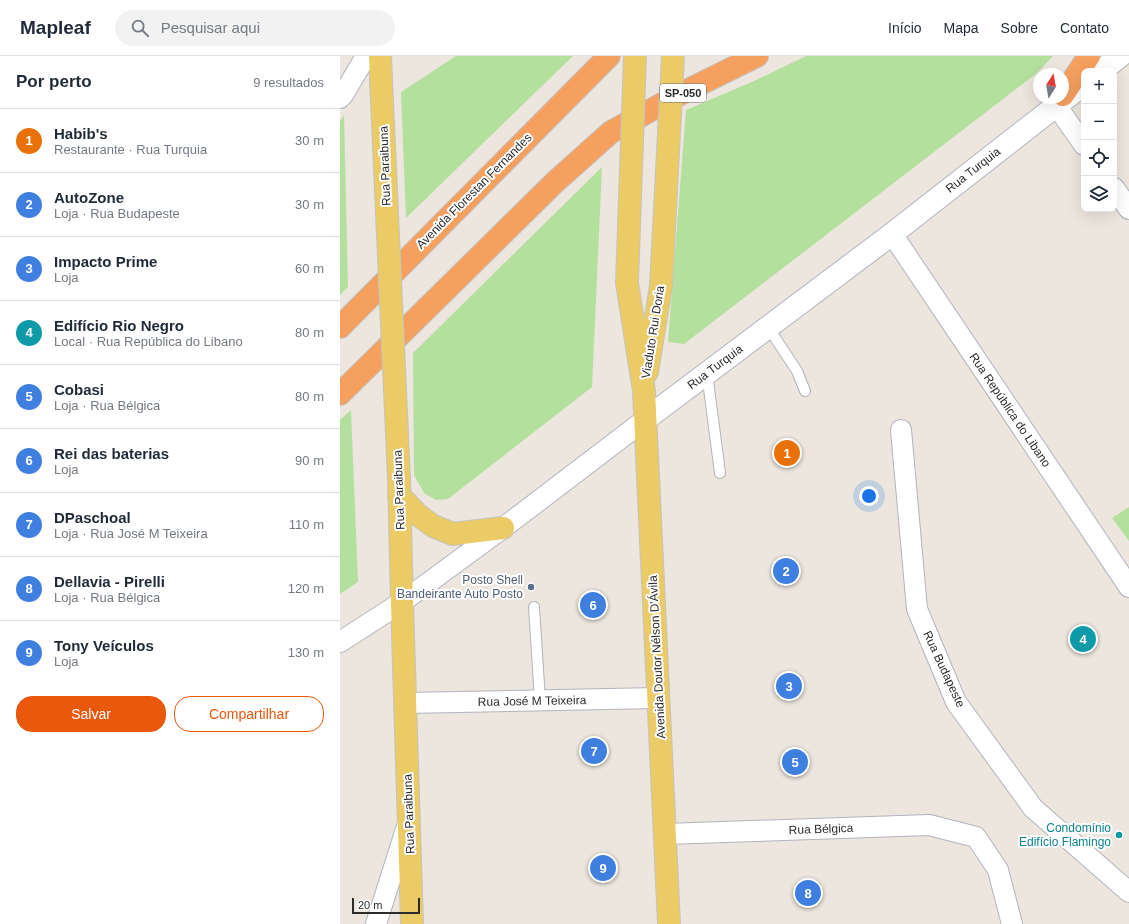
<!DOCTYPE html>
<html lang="pt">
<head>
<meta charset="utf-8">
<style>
  body { margin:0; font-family:Arial,sans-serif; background:#f2f2f3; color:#1f2937 }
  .controls { position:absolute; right:12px; top:12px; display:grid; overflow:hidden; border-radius:8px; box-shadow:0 4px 16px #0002 }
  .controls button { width:36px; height:36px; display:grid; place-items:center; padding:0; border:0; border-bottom:1px solid #e0e1e3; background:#fff; color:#1f2937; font:20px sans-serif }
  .compass { position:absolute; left:693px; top:12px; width:36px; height:36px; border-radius:50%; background:#fff; box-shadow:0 4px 16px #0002; rotate:11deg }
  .scale { position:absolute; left:12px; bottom:10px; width:68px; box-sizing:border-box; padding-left:4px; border:2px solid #2b2b2b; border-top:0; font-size:11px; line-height:14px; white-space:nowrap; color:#2b2b2b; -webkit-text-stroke:3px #fff; paint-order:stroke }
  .you { position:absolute; left:529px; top:440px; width:14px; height:14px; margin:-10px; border:3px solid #fff; border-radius:50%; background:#1a73e8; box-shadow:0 0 0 6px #1a73e833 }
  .badge { display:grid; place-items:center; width:26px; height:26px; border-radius:50%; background:#ea580c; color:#fff; font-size:13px; font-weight:700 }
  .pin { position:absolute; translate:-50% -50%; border:2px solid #fff; box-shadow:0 1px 4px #0006 }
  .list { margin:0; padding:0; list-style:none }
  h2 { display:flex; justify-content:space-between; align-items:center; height:52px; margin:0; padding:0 16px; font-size:17px }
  h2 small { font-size:13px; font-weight:400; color:#747a83 }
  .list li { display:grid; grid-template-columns:26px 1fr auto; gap:12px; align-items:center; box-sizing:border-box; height:64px; padding:0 16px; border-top:1px solid #e0e1e3 }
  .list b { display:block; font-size:15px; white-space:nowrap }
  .list p { margin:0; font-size:13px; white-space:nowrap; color:#747a83 }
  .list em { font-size:13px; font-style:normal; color:#747a83 }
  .actions { display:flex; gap:8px; padding:12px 16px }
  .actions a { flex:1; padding:9px 0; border:1px solid #ea580c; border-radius:16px; text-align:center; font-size:14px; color:#ea580c }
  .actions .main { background:#ea580c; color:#fff }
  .icon { flex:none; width:22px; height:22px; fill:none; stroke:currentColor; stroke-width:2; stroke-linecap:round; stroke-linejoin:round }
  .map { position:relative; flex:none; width:789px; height:868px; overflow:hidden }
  header { display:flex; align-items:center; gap:24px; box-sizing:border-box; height:56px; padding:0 20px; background:#fff; border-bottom:1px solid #e0e1e3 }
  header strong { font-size:19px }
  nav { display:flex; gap:22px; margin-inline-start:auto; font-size:14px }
  .search { width:280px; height:36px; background:#f2f2f3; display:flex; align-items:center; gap:10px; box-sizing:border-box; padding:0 14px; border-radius:22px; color:#747a83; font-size:15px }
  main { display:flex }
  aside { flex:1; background:#fff }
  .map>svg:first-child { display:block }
  .green { fill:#b4e09d }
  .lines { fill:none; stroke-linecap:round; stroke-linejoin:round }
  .lane-casing { stroke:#b1b4be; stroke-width:12 }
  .street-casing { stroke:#b1b4be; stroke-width:22 }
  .secondary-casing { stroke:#b1b4be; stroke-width:24 }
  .primary-casing { stroke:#c4c4c4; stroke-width:24 }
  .highway-casing { stroke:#c4c4c4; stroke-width:24 }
  .lane { stroke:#fff; stroke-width:10 }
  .street { stroke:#fff; stroke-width:20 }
  .secondary { stroke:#fff; stroke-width:22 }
  .primary { stroke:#eacb65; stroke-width:22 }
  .highway { stroke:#f6a05f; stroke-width:22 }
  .primary-bridge-casing { stroke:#c4c4c4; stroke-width:24; stroke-linecap:butt }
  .primary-bridge { stroke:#eacb65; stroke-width:22 }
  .service-dot { fill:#5c6f8a; stroke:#fff; stroke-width:1.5 }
  .culture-dot { fill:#0f9aa8; stroke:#fff; stroke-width:1.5 }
  .labels { text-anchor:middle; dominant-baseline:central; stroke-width:4; stroke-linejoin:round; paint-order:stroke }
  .shield { fill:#fff; stroke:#6b6b6b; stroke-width:1 }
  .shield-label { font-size:11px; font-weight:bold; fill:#2b2b2b }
  .street-label { font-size:12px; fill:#2b2b2b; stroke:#fff }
  .service-label { font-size:12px; fill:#4e5e75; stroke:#fff; text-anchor:end }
  .culture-label { font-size:12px; fill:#0d838f; stroke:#fff; text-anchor:end }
</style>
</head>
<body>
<header>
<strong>Mapleaf</strong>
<div class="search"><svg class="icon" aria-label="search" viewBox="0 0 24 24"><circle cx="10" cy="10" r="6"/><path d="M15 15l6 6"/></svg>Pesquisar aqui</div>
<nav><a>Início</a><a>Mapa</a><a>Sobre</a><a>Contato</a></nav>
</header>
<main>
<aside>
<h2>Por perto<small>9 resultados</small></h2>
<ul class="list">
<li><span class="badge" style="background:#e8710a">1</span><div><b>Habib's</b><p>Restaurante · Rua Turquia</p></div><em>30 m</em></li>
<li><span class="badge" style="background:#3f7fe0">2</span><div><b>AutoZone</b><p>Loja · Rua Budapeste</p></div><em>30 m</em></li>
<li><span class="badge" style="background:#3f7fe0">3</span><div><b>Impacto Prime</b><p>Loja</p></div><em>60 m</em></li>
<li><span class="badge" style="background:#0f9aa8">4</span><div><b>Edifício Rio Negro</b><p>Local · Rua República do Libano</p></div><em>80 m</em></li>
<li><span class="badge" style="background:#3f7fe0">5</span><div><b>Cobasi</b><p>Loja · Rua Bélgica</p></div><em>80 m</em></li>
<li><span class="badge" style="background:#3f7fe0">6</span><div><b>Rei das baterias</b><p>Loja</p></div><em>90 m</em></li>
<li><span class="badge" style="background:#3f7fe0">7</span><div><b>DPaschoal</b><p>Loja · Rua José M Teixeira</p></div><em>110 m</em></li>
<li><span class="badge" style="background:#3f7fe0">8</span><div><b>Dellavia - Pirelli</b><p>Loja · Rua Bélgica</p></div><em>120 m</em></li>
<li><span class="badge" style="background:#3f7fe0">9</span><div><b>Tony Veículos</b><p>Loja</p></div><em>130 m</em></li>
</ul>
<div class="actions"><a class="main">Salvar</a><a>Compartilhar</a></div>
</aside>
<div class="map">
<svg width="789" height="868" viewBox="0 0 789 868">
  <rect width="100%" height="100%" fill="#ece6de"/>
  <g class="green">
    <path d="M116 0H233L66 162 61 36Z"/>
    <path d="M466 0H713L697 17 344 288 328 286 346 54 414 25Z"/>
    <path d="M4 59 8 231 0 239V65Z"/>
    <path d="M262 111 252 331 108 443 96 444 84 437 74 419 73 297Z"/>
    <path d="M11 354 18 526 0 538V364Z"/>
    <path d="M789 451V485L772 462Z"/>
  </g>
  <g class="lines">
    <g class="lane-casing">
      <g id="lane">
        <path d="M428 271 457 315 465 335"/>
        <path d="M367 317 380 417"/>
        <path d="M194 551 200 644"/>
      </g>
    </g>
    <g class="street-casing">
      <g id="street">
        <path d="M0 42 3 39 26 0"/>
        <path d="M716 49 744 89"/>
        <path d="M774 132 789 153"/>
        <path d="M552 178 789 531"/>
        <path d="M561 374 577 553 616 646 693 752 789 836"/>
        <path d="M0 586 62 546 163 472 306 363"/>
        <path d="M66 647 319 642"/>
        <path d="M325 778 589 769 636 781 658 814 672 868"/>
        <path d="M36 868 67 770"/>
      </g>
    </g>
    <g class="secondary-casing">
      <g id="secondary">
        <path d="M761 15 780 0"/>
        <path d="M306 363 552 178 744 28"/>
      </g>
    </g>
    <g class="primary-casing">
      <g id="primary">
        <path d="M40 0 41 24"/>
        <path d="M287 227 304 335 329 868"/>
        <path d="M307 316 321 230"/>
        <path d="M59 423 62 546 72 868"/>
        <path d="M59 439 77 458 93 470 113 478 163 472"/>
      </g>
    </g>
    <g class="highway-casing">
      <g id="highway">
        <path d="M723 39 749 0"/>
        <path d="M0 271 269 0"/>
        <path d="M0 338 214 127 271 76 344 36 417 0"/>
      </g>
    </g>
    <use href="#lane" class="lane"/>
    <use href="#street" class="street"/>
    <use href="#secondary" class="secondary"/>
    <use href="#primary" class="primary"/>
    <use href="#highway" class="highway"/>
    <g class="primary-bridge-casing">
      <g id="primary-bridge">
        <path d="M41 24 59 423"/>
        <path d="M287 227 295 0"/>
        <path d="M321 230 333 0"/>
      </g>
    </g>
    <use href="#primary-bridge" class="primary-bridge"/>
  </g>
  <circle class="service-dot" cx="191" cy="531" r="4"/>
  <circle class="culture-dot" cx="779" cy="779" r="4"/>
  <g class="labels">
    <rect class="shield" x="320" y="28" width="46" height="18" rx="3"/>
    <g class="shield-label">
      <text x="343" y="37">SP-050</text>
    </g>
    <g class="street-label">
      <text transform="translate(45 110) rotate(-92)">Rua Paraibuna</text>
      <text transform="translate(633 114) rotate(-38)">Rua Turquia</text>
      <text transform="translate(134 135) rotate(-45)">Avenida Florestan Fernandes</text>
      <text transform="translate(313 276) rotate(-81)">Viaduto Rui Doria</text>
      <text transform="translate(375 311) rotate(-37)">Rua Turquia</text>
      <text transform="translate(670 354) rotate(56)">Rua República do Libano</text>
      <text transform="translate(59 434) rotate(-92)">Rua Paraibuna</text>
      <text transform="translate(317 601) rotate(-93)">Avenida Doutor Nélson D'Ávila</text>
      <text transform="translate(604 613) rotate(65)">Rua Budapeste</text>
      <text transform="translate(192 645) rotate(-1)">Rua José M Teixeira</text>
      <text transform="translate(69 758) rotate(-92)">Rua Paraibuna</text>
      <text transform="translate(481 773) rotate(-2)">Rua Bélgica</text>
    </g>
    <g class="service-label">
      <text x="183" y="524">Posto Shell<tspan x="183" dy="14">Bandeirante Auto Posto</tspan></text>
    </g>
    <g class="culture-label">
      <text x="771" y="772">Condomínio<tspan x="771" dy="14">Edifício Flamingo</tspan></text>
    </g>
  </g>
</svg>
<div class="controls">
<button>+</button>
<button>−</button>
<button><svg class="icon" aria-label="locate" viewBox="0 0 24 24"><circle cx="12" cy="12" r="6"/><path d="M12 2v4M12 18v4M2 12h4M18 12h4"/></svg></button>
<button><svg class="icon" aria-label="layers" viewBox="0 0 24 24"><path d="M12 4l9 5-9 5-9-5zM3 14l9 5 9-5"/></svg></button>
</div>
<svg class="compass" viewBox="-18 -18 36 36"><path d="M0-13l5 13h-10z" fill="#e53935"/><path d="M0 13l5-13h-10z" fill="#747a83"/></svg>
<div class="scale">20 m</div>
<div class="you"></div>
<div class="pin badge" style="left:447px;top:397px;background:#e8710a">1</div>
<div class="pin badge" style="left:446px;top:515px;background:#3f7fe0">2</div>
<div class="pin badge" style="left:449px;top:630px;background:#3f7fe0">3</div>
<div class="pin badge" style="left:743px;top:583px;background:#0f9aa8">4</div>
<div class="pin badge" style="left:455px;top:706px;background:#3f7fe0">5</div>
<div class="pin badge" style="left:253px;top:549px;background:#3f7fe0">6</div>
<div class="pin badge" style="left:254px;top:695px;background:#3f7fe0">7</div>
<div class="pin badge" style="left:468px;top:837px;background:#3f7fe0">8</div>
<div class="pin badge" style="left:263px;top:812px;background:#3f7fe0">9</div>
</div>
</main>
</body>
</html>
